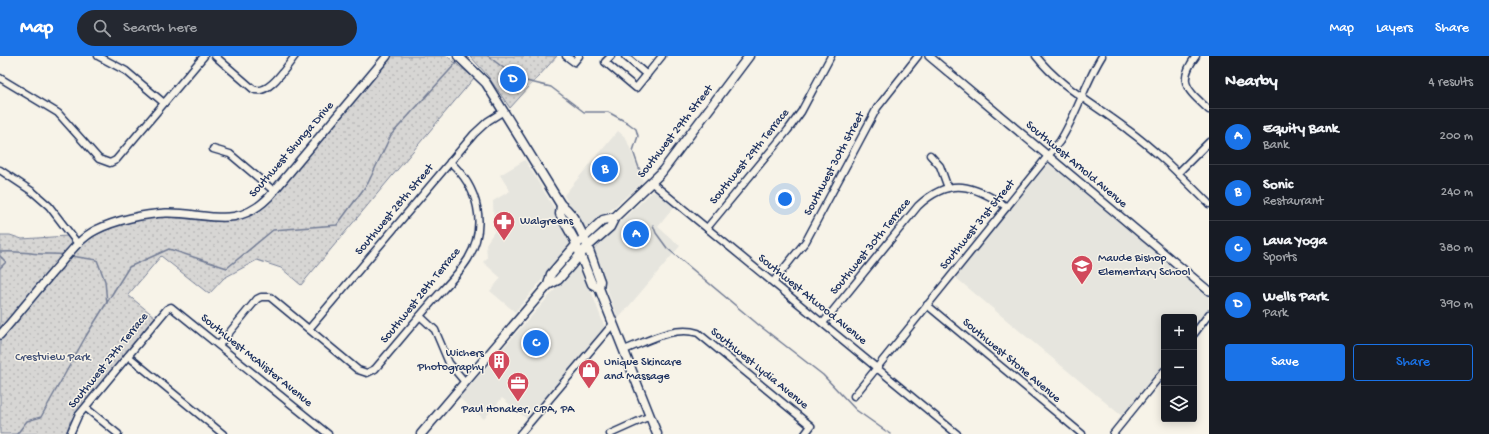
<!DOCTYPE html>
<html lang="en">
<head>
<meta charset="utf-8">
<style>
  body { margin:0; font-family:"Gochi Hand",sans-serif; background:#242831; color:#f1f3f6 }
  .controls { position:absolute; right:12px; bottom:12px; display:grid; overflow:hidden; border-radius:4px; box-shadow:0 2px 10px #0003 }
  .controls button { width:36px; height:36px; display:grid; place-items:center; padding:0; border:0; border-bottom:1px solid #363941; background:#171b24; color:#f1f3f6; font:20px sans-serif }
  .you { position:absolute; left:785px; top:143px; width:14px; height:14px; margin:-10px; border:3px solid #fff; border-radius:50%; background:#1a73e8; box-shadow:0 0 0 6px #1a73e833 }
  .badge { display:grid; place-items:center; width:26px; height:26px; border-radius:50%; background:#1a73e8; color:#fff; font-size:13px; font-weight:700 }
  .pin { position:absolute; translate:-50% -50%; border:2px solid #fff; box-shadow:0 1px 4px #0006 }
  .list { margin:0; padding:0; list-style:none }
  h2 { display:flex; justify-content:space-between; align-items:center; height:52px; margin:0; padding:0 16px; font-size:17px }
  h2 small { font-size:13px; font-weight:400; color:#9ea1a6 }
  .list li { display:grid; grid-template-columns:26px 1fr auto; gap:12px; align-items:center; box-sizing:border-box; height:56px; padding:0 16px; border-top:1px solid #363941 }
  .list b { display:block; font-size:15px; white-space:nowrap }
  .list p { margin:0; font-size:13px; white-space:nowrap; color:#9ea1a6 }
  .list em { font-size:13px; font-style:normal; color:#9ea1a6 }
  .actions { display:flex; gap:8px; padding:12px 16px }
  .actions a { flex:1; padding:9px 0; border:1px solid #1a73e8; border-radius:4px; text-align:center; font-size:14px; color:#1a73e8 }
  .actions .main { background:#1a73e8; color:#fff }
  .icon { flex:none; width:22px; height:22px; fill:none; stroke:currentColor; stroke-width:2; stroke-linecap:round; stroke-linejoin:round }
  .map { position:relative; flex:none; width:1209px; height:378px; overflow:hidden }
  header { display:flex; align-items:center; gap:24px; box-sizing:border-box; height:56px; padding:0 20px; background:#1a73e8; color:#fff }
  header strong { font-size:19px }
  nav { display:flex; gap:22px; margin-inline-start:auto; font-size:14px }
  .search { width:280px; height:36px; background:#242831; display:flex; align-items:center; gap:10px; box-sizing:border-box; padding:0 14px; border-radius:22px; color:#9ea1a6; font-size:15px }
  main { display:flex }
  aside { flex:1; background:#171b24 }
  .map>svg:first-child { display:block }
  .built { fill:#e6e5de }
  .park { fill:url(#park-dots); stroke:#798299 }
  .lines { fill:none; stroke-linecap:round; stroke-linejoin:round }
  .stream { stroke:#727c95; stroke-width:1.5 }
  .minor-casing { stroke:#1b2f5e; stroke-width:9 }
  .tertiary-casing { stroke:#1b2f5e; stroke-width:10 }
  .secondary-casing { stroke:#1b2f5e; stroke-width:11 }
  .minor { stroke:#f7f3e8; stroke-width:6 }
  .tertiary { stroke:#f7f3e8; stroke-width:7 }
  .secondary { stroke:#f7f3e8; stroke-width:8 }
  .labels { text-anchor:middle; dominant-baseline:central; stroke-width:3; stroke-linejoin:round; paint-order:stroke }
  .street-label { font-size:12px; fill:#1b2f5e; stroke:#f7f3e8 }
  .poi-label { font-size:12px; fill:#1b2f5e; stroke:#f7f3e8; text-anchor:start }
  .park-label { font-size:12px; fill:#415076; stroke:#f7f3e8 }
</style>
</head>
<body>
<header>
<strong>Map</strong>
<div class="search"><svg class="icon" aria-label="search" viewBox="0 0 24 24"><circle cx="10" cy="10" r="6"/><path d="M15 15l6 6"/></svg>Search here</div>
<nav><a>Map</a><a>Layers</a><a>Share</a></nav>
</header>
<main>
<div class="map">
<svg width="1209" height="378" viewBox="0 0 1209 378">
  <defs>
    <pattern id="park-dots" width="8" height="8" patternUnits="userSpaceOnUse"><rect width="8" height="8" fill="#d7d6d4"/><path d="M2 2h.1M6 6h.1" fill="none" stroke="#b8b8b8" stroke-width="1.8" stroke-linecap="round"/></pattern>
  </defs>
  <rect width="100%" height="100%" fill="#f7f3e8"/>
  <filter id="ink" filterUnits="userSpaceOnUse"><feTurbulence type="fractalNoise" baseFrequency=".025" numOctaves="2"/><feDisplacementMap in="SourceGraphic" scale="8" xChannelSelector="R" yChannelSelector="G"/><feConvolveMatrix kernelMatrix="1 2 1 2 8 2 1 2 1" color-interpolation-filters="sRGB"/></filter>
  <g filter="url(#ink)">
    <g class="built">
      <path d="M618 75 626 82 643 126 591 171H583L579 168 564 139Z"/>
      <path d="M525 104 557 157 571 185V189L515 256 490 235 501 222 483 206 487 202 486 188 494 176 493 145 510 135 500 119Z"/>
      <path d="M1049 107 1209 240V253L1194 272V261H1164V310L1123 361 955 221 1045 109Z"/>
      <path d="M652 136 658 137 674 151 658 171 680 190 618 263 592 192Z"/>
      <path d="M574 212H579L584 216 605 272 528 364 502 342 484 363 459 342Z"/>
    </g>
    <g class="park">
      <path d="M390 0H447L474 22 301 229 281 212 257 204 224 222 209 238 161 200 128 239 155 261 78 355 70 366 66 378H0V284C17 265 33 246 50 226 66 207 81 185 104 175 121 168 142 161 160 161 204 161 236 179 272 143Z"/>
      <path d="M470 0H557L510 52 487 19Z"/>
      <path d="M72 178 78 188 0 279V179H10L22 183 67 180Z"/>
    </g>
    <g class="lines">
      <g class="stream">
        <path d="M488 0 518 23 551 31 584 56H608L628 67 636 73 638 80 633 95 641 118"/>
        <path d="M653 169 656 177 667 192 760 270 823 319 856 354 890 378"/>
        <path d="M0 196C13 195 19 196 31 197 43 199 54 197 65 199"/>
        <path d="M0 200 6 206 0 212"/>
        <path d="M71 200 97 204 105 225 107 247"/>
        <path d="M17 378 27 365 41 361 86 280 129 211 169 193 227 212 273 174 337 169 368 127 391 79 458 5"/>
      </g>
      <g class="minor-casing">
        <g id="minor">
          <path d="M98 0 126 15 164 47"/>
          <path d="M215 0 253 33C268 41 286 11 295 0"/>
          <path d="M566 0 574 6 579 0"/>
          <path d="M611 0 605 6 636 32 662 0"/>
          <path d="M625 0 647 19"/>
          <path d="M1036 0C1061 32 1096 49 1128 74 1158 96 1183 122 1209 148"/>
          <path d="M1196 0C1176 27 1188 34 1209 54"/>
          <path d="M0 22 58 57 99 103 110 107 116 104 204 0"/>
          <path d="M213 93 230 98 274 135"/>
          <path d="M930 99 940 110 948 132"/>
          <path d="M0 114 33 136 49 150 78 188"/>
          <path d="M1178 117 1209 86"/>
          <path d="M652 127 957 378"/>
          <path d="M707 172 788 74 801 56 831 0"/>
          <path d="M773 226 806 185 877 52 918 0"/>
          <path d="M927 249 1082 378"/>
          <path d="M420 260 435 274 449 307 465 326"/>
          <path d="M823 267 918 150C950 120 974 129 1007 151"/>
          <path d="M309 273 474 78 488 65 504 55"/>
          <path d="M1194 278 1209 258"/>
          <path d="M219 289 257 243 261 241H270L358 314 367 317 375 313C394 291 412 269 431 247 443 233 458 219 468 203 488 169 478 131 450 106"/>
          <path d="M624 294C646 286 674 269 698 277L811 370 805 378"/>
          <path d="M128 300 223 378"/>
          <path d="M854 340 1060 85C1077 58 1085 27 1102 0"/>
          <path d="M86 352 118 378"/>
          <path d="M70 378 78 360 167 253 171 251 328 378"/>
          <path d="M520 378 613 268"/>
          <path d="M610 378 650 360"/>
          <path d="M1113 378 1164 315"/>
        </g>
      </g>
      <g class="tertiary-casing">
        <g id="tertiary">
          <path d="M929 0 1209 235"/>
          <path d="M0 279C18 258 35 237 53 216 66 202 78 183 96 174 116 164 144 158 166 157 207 156 235 175 269 141L387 0"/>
        </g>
      </g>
      <g class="secondary-casing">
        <g id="secondary">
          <path d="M458 0 486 27 561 149C580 160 592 204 600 225L599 232 657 378"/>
          <path d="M561 149 560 158 574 183 592 228 599 232"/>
          <path d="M548 229 551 218 576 189 603 164 615 161"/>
          <path d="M421 378 548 229 558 224 587 191 610 171 615 161 661 117 749 0"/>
        </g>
      </g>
      <use href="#minor" class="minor"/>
      <use href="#tertiary" class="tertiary"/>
      <use href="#secondary" class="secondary"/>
    </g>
  </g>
  <defs>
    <g id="pharmacy-pin" transform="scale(1.15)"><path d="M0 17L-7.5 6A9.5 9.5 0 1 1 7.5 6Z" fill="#d1495b" stroke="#f7f3e8"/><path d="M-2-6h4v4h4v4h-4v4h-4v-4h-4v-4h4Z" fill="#fff"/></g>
    <g id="school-pin" transform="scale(1.15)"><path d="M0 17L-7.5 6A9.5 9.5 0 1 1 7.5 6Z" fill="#d1495b" stroke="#f7f3e8"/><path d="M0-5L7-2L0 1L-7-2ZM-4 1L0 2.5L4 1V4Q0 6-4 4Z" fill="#fff"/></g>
    <g id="building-pin" transform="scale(1.15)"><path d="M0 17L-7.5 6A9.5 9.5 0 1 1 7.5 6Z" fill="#d1495b" stroke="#f7f3e8"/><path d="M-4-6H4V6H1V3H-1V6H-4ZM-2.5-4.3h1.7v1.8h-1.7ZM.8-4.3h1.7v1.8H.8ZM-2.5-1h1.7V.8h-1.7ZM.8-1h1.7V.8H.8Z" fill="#fff"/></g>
    <g id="shop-pin" transform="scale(1.15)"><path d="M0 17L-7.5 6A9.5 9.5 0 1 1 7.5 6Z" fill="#d1495b" stroke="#f7f3e8"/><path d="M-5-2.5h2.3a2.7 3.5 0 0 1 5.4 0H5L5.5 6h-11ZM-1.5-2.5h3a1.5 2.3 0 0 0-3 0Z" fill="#fff"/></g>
    <g id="office-pin" transform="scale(1.15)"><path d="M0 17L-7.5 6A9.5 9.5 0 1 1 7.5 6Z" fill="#d1495b" stroke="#f7f3e8"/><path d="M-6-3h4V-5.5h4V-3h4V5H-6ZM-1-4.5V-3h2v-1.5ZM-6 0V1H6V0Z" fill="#fff"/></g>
  </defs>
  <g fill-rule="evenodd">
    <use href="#pharmacy-pin" x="504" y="166"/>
    <use href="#school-pin" x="1082" y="210"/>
    <use href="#building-pin" x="499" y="305"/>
    <use href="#shop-pin" x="589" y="314"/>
    <use href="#office-pin" x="518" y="327"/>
  </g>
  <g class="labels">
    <g class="street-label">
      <text transform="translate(676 76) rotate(-52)">Southwest 29th Street</text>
      <text transform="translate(292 94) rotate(-49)">Southwest Shunga Drive</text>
      <text transform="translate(750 101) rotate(-51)">Southwest 29th Terrace</text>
      <text transform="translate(835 108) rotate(-62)">Southwest 30th Street</text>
      <text transform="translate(1076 109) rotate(40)">Southwest Arnold Avenue</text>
      <text transform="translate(395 154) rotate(-50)">Southwest 28th Street</text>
      <text transform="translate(978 169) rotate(-51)">Southwest 31st Street</text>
      <text transform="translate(871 191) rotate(-51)">Southwest 30th Terrace</text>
      <text transform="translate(421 240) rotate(-51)">Southwest 28th Terrace</text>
      <text transform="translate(812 244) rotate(39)">Southwest Atwood Avenue</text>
      <text transform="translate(109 305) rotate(-51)">Southwest 27th Terrace</text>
      <text transform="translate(256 305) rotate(39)">Southwest McAlister Avenue</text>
      <text transform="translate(1011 305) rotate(40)">Southwest Stone Avenue</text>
      <text transform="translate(759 313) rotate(39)">Southwest Lydia Avenue</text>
    </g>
    <g class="poi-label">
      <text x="520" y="166">Walgreens</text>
      <text x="1098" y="203">Maude Bishop<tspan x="1098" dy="14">Elementary School</tspan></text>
      <text x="484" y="298" text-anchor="end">Wichers<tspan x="484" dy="14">Photography</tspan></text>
      <text x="604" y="307">Unique Skincare<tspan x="604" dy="14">and Massage</tspan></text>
      <text x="518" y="354" text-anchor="middle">Paul Honaker, CPA, PA</text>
    </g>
    <g class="park-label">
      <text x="53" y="302">Crestview Park</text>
    </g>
  </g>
</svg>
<div class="controls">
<button>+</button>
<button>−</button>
<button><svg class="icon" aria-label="layers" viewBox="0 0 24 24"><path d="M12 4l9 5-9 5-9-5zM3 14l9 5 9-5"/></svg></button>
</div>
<div class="you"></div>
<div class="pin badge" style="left:636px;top:178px">A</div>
<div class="pin badge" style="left:605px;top:113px">B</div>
<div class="pin badge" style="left:536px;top:287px">C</div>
<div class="pin badge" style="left:513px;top:23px">D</div>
</div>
<aside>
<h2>Nearby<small>4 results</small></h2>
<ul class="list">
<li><span class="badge">A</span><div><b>Equity Bank</b><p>Bank</p></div><em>200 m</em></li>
<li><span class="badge">B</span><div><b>Sonic</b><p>Restaurant</p></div><em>240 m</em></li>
<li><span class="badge">C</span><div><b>Lava Yoga</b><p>Sports</p></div><em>380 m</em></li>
<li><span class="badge">D</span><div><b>Wells Park</b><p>Park</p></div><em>390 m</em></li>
</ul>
<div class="actions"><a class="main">Save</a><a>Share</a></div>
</aside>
</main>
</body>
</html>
